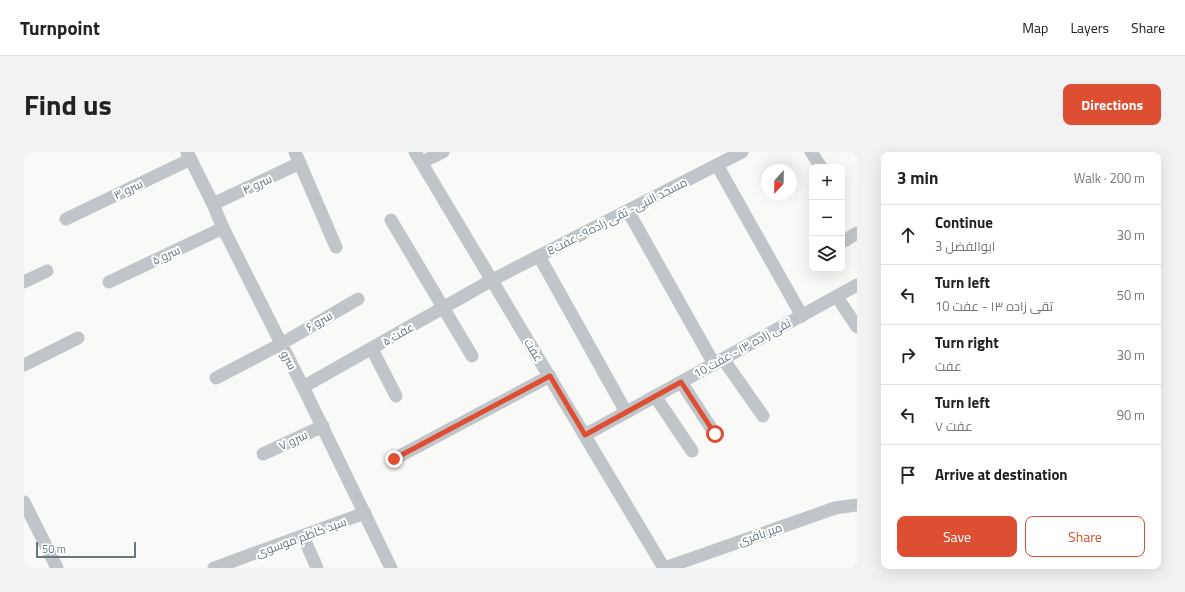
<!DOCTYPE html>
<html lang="en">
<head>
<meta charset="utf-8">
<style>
  body { margin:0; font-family:"Titillium Web",Cairo,sans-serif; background:#f2f2f2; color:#222 }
  .controls { position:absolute; right:12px; top:12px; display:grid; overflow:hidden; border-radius:8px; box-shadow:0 4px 16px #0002 }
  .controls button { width:36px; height:36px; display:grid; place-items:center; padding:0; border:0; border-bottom:1px solid #e0e0e0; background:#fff; color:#222; font:20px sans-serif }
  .compass { position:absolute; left:737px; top:12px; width:36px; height:36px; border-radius:50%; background:#fff; box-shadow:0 4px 16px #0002; rotate:202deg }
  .scale { position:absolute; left:12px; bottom:10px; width:100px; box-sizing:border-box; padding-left:4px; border:2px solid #657781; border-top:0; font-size:11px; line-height:14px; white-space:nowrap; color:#657781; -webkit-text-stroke:3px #fff; paint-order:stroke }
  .stop { position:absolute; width:12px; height:12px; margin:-9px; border:3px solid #dd4e33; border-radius:50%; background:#fff }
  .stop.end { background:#dd4e33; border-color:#fff; box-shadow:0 1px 4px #0008 }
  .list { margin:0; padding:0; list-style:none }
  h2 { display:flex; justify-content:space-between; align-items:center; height:52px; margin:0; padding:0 16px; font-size:17px }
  h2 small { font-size:13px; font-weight:400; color:#767676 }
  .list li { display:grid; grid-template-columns:26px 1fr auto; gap:12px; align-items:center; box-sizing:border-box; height:60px; padding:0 16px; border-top:1px solid #e0e0e0 }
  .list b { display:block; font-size:15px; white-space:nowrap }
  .list p { margin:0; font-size:13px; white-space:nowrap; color:#767676 }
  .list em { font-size:13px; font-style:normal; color:#767676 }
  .actions { display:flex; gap:8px; padding:12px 16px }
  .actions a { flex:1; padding:9px 0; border:1px solid #dd4e33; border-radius:8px; text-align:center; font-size:14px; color:#dd4e33 }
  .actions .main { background:#dd4e33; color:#fff }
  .icon { flex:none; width:22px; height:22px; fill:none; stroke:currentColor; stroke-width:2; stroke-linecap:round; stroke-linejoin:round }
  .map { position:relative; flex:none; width:833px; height:416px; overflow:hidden; border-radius:8px }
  header { display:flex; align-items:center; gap:24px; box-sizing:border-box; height:56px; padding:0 20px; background:#fff; border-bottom:1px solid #e0e0e0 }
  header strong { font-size:19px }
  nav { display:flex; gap:22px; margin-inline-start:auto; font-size:14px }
  .intro { display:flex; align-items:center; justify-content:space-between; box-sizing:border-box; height:96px; padding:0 24px }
  h1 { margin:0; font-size:28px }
  .button { padding:10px 18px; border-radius:8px; background:#dd4e33; color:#fff; font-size:14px; font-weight:700 }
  main { display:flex; gap:24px; padding:0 24px }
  aside { flex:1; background:#fff; border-radius:8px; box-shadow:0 4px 16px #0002 }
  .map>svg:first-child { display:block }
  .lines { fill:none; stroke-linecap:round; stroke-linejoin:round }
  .minor { stroke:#c0c5c9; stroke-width:13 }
  .route { stroke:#dd4e33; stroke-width:5 }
  .labels { text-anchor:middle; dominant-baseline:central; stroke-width:4; stroke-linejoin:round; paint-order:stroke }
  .street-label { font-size:12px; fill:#657781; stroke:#fff }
</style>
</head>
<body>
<header>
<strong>Turnpoint</strong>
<nav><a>Map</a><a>Layers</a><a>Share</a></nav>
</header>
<div class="intro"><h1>Find us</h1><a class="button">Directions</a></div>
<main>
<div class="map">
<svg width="833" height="416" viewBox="0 0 833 416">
  <rect width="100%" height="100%" fill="#f9f9f7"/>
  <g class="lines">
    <g class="minor">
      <path d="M163 0 189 52 199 76 279 235 367 416"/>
      <path d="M271 0 312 95"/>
      <path d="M391 0 640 416"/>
      <path d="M787 0 797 15"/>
      <path d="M398 10 419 0"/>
      <path d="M693 13 778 164"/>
      <path d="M189 52 276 11"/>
      <path d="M604 59 690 212"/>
      <path d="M42 67 167 7"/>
      <path d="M367 68 448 204"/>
      <path d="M820 89 833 81"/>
      <path d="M515 104 602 260"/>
      <path d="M0 130 23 119"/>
      <path d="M85 130 199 76"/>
      <path d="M813 145 833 175"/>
      <path d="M348 197 372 244"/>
      <path d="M699 207 739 264"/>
      <path d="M0 213 54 186"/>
      <path d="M192 226 257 192 334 147"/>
      <path d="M657 230 691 282"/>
      <path d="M279 235 468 128 718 0"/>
      <path d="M631 244 668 299"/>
      <path d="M561 283 833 133"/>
      <path d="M239 302 299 274"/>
      <path d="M370 307 526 224"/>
      <path d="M0 350 33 416"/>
      <path d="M279 384 293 416"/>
      <path d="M190 416 341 361"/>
      <path d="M641 416 811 356 833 353"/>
    </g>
  </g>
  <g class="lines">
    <path class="route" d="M370 307 526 224 561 283 657 230 691 282"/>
  </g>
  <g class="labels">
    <g class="street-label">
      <text transform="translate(233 32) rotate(-25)">سرو ۴</text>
      <text transform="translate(104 37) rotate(-26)">سرو ۳</text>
      <text transform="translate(593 64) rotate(-27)">مسجد النبی- تقی زاده۹- عفت8</text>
      <text transform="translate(142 103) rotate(-25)">سرو ۵</text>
      <text transform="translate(295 169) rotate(-30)">سرو ۶</text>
      <text transform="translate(374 182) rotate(-30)">عفت ۵</text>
      <text transform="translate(718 196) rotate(-29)">تقی زاده ۱۳ - عفت 10</text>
      <text transform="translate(510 198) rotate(59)">عفت</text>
      <text transform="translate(265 208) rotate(62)">سرو</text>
      <text transform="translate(269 288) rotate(-25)">سرو ۷</text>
      <text transform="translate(736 382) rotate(-19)">میر بافری</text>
      <text transform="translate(277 385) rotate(-20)">سید کاظم موسوی</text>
    </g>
  </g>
</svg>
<div class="controls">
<button>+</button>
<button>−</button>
<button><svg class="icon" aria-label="layers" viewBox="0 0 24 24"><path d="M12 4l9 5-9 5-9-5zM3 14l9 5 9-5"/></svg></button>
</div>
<svg class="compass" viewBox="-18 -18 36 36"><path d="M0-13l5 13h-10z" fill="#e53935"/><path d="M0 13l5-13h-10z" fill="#767676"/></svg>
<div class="scale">50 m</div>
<div class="stop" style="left:691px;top:282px"></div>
<div class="stop end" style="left:370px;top:307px"></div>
</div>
<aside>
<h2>3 min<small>Walk · 200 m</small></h2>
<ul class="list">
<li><svg class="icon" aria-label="ahead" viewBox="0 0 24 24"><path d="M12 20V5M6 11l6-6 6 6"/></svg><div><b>Continue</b><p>ابوالفضل 3</p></div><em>30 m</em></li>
<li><svg class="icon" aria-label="left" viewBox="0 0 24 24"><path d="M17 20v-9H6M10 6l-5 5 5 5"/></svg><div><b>Turn left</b><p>تقی زاده ۱۳ - عفت 10</p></div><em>50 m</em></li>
<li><svg class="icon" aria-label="right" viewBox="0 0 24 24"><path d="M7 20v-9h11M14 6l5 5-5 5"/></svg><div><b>Turn right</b><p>عفت</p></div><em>30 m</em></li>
<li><svg class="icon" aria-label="left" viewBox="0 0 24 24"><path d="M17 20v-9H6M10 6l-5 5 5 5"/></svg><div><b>Turn left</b><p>عفت ۷</p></div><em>90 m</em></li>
<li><svg class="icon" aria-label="arrive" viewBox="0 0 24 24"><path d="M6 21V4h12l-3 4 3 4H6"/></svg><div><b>Arrive at destination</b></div></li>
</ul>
<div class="actions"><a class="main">Save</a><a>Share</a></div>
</aside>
</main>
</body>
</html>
